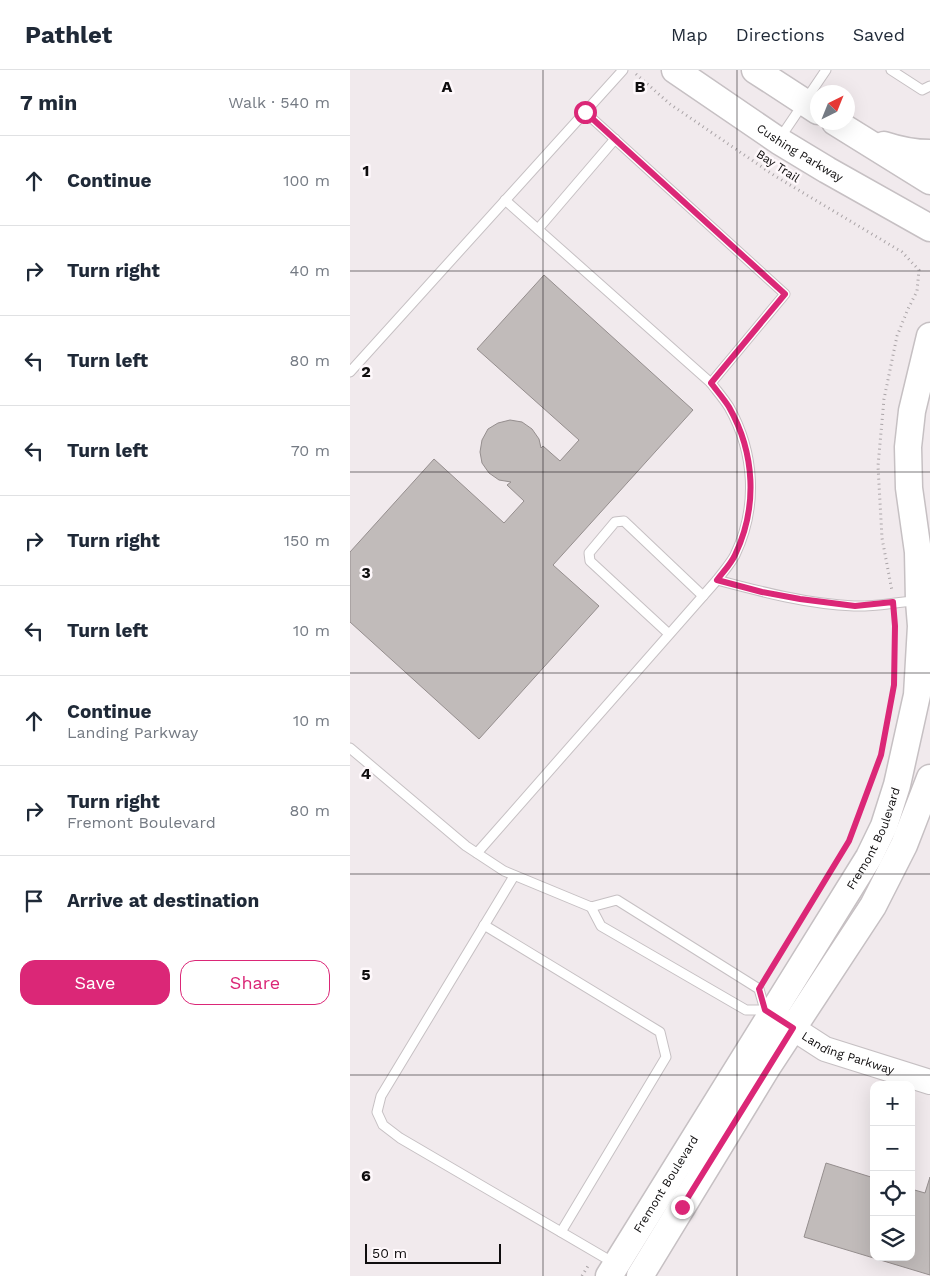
<!DOCTYPE html>
<html lang="en">
<head>
<meta charset="utf-8">
<style>
  body { margin:0; font-family:"Work Sans",sans-serif; background:#f6f6f7; color:#1f2937 }
  .controls { position:absolute; right:15px; bottom:15px; display:grid; overflow:hidden; border-radius:10px; box-shadow:0 5px 20px #0002 }
  .controls button { width:45px; height:45px; display:grid; place-items:center; padding:0; border:0; border-bottom:1px solid #e0e1e3; background:#fff; color:#1f2937; font:25px sans-serif }
  .compass { position:absolute; left:460px; top:15px; width:45px; height:45px; border-radius:50%; background:#fff; box-shadow:0 5px 20px #0002; rotate:43deg }
  .scale { position:absolute; left:15px; bottom:12px; width:136px; box-sizing:border-box; padding-left:5px; border:2px solid #0f0d0e; border-top:0; font-size:14px; line-height:18px; white-space:nowrap; color:#0f0d0e; -webkit-text-stroke:4px #fef8fb; paint-order:stroke }
  .stop { position:absolute; width:15px; height:15px; margin:-11px; border:4px solid #db2777; border-radius:50%; background:#fff }
  .stop.end { background:#db2777; border-color:#fff; box-shadow:0 1px 5px #0008 }
  .list { margin:0; padding:0; list-style:none }
  h2 { display:flex; justify-content:space-between; align-items:center; height:65px; margin:0; padding:0 20px; font-size:21px }
  h2 small { font-size:16px; font-weight:400; color:#747a83 }
  .list li { display:grid; grid-template-columns:32px 1fr auto; gap:15px; align-items:center; box-sizing:border-box; height:90px; padding:0 20px; border-top:1px solid #e0e1e3 }
  .list b { display:block; font-size:19px; white-space:nowrap }
  .list p { margin:0; font-size:16px; white-space:nowrap; color:#747a83 }
  .list em { font-size:16px; font-style:normal; color:#747a83 }
  .actions { display:flex; gap:10px; padding:15px 20px }
  .actions a { flex:1; padding:11px 0; border:1px solid #db2777; border-radius:15px; text-align:center; font-size:18px; color:#db2777 }
  .actions .main { background:#db2777; color:#fff }
  .icon { flex:none; width:28px; height:28px; fill:none; stroke:currentColor; stroke-width:2; stroke-linecap:round; stroke-linejoin:round }
  .map { position:relative; flex:none; width:580px; height:1206px; overflow:hidden }
  header { display:flex; align-items:center; gap:30px; box-sizing:border-box; height:70px; padding:0 25px; background:#fff; border-bottom:1px solid #e0e1e3 }
  header strong { font-size:24px }
  nav { display:flex; gap:28px; margin-inline-start:auto; font-size:18px }
  main { display:flex }
  aside { flex:1; background:#fff }
  .map>svg:first-child { display:block }
  .building { fill:#c1bbba; stroke:#958e8e }
  .lines { fill:none; stroke-linecap:round; stroke-linejoin:round }
  .service-casing { stroke:#c6c0c3; stroke-width:11 }
  .tertiary-casing { stroke:#c6c0c3; stroke-width:26 }
  .secondary-casing { stroke:#c6c0c3; stroke-width:29 }
  .path { stroke:#aaa4a7; stroke-width:3; stroke-dasharray:1 4; stroke-linecap:butt }
  .service { stroke:#fff; stroke-width:9 }
  .tertiary { stroke:#fff; stroke-width:24 }
  .secondary { stroke:#fff; stroke-width:26 }
  .route { stroke:#db2777; stroke-width:6 }
  .grid { fill:none; stroke:#0f0d0e; stroke-width:1; stroke-opacity:0.55 }
  .labels { text-anchor:middle; dominant-baseline:central; stroke-width:5; stroke-linejoin:round; paint-order:stroke }
  .street-label { font-size:12px; fill:#0f0d0e; stroke:#fef8fb }
  .grid-label { font-size:16px; text-anchor:middle; font-weight:bold; fill:#0f0d0e; stroke:#fef8fb; stroke-width:5; stroke-linejoin:round; paint-order:stroke }
</style>
</head>
<body>
<header>
<strong>Pathlet</strong>
<nav><a>Map</a><a>Directions</a><a>Saved</a></nav>
</header>
<main>
<aside>
<h2>7 min<small>Walk · 540 m</small></h2>
<ul class="list">
<li><svg class="icon" aria-label="ahead" viewBox="0 0 24 24"><path d="M12 20V5M6 11l6-6 6 6"/></svg><div><b>Continue</b></div><em>100 m</em></li>
<li><svg class="icon" aria-label="right" viewBox="0 0 24 24"><path d="M7 20v-9h11M14 6l5 5-5 5"/></svg><div><b>Turn right</b></div><em>40 m</em></li>
<li><svg class="icon" aria-label="left" viewBox="0 0 24 24"><path d="M17 20v-9H6M10 6l-5 5 5 5"/></svg><div><b>Turn left</b></div><em>80 m</em></li>
<li><svg class="icon" aria-label="left" viewBox="0 0 24 24"><path d="M17 20v-9H6M10 6l-5 5 5 5"/></svg><div><b>Turn left</b></div><em>70 m</em></li>
<li><svg class="icon" aria-label="right" viewBox="0 0 24 24"><path d="M7 20v-9h11M14 6l5 5-5 5"/></svg><div><b>Turn right</b></div><em>150 m</em></li>
<li><svg class="icon" aria-label="left" viewBox="0 0 24 24"><path d="M17 20v-9H6M10 6l-5 5 5 5"/></svg><div><b>Turn left</b></div><em>10 m</em></li>
<li><svg class="icon" aria-label="ahead" viewBox="0 0 24 24"><path d="M12 20V5M6 11l6-6 6 6"/></svg><div><b>Continue</b><p>Landing Parkway</p></div><em>10 m</em></li>
<li><svg class="icon" aria-label="right" viewBox="0 0 24 24"><path d="M7 20v-9h11M14 6l5 5-5 5"/></svg><div><b>Turn right</b><p>Fremont Boulevard</p></div><em>80 m</em></li>
<li><svg class="icon" aria-label="arrive" viewBox="0 0 24 24"><path d="M6 21V4h12l-3 4 3 4H6"/></svg><div><b>Arrive at destination</b></div></li>
</ul>
<div class="actions"><a class="main">Save</a><a>Share</a></div>
</aside>
<div class="map">
<svg width="580" height="1206" viewBox="0 0 580 1206">
  <rect width="100%" height="100%" fill="#f1eaed"/>
  <g class="building">
    <path d="M194 205 343 340 203 495 249 536 129 669 0 552V482L84 389 154 453 174 431 157 415 161 412 149 410 139 403 132 393 130 382 132 370 138 359 148 353 160 350 172 352 182 359 189 369 191 378 193 376 210 391 229 370 127 279Z"/>
    <path d="M476 1093 524 1108V1187H561V1119L575 1123 580 1107V1205L454 1167Z"/>
  </g>
  <g class="lines">
    <g class="service-casing">
      <g id="service">
        <path d="M541 0 572 20 580 16"/>
        <path d="M235 42 435 224 361 313"/>
        <path d="M430 68 476 0"/>
        <path d="M188 159 265 69"/>
        <path d="M0 302 273 0"/>
        <path d="M367 510C412 522 458 534 504 536 524 537 546 532 566 531"/>
        <path d="M319 564 240 491 239 483 265 452 274 451 353 526"/>
        <path d="M0 678 116 776 154 801 241 837 267 830 409 919 415 940 418 942"/>
        <path d="M127 783 367 510C373 502 381 493 385 485 408 437 405 383 379 337 374 329 367 321 361 313L155 130"/>
        <path d="M164 806 31 1026 27 1042 33 1055 50 1068 264 1193"/>
        <path d="M241 837 251 856 396 940H415"/>
        <path d="M134 855 310 962 316 987 211 1162"/>
      </g>
    </g>
    <g class="tertiary-casing">
      <g id="tertiary">
        <path id="s1" d="M427 948 475 979 580 1012"/>
      </g>
    </g>
    <g class="secondary-casing">
      <g id="secondary">
        <path id="s2" d="M325 0 429 71 477 100 580 158"/>
        <path d="M405 0 468 41"/>
        <path d="M485 52 580 111"/>
        <path d="M534 75C549 80 564 83 580 83"/>
        <path id="s3" d="M259 1206 519 787 534 756 547 715 567 625 571 556 569 531 568 482 559 418 558 377 562 341 580 266"/>
        <path d="M290 1206 418 996 523 836 554 775 580 708"/>
      </g>
    </g>
    <g class="path">
      <path d="M286 4 320 34 425 106 552 182 569 200 567 221 558 239 547 266 534 329 528 396 532 468 542 521"/>
      <path d="M544 544V601"/>
      <path d="M416 908 499 771 527 697"/>
      <path d="M232 1206 238 1196"/>
    </g>
    <use href="#service" class="service"/>
    <use href="#tertiary" class="tertiary"/>
    <use href="#secondary" class="secondary"/>
  </g>
  <g class="lines">
    <path class="route" d="M235 42 435 224 361 313C367 321 374 329 379 337 405 383 408 437 385 485 381 494 373 502 367 510L412 522 450 529 505 536 543 532 545 556 544 615 531 685 499 771 409 919 415 940 443 958 332 1137"/>
  </g>
  <path class="grid" d="M193 0V1206M387 0V1206M0 201H580M0 402H580M0 603H580M0 804H580M0 1005H580"/>
  <g class="labels">
    <g class="street-label">
      <text stroke="none"><textPath href="#s2" startOffset="150">Cushing Parkway</textPath></text>
      <text transform="translate(428 96) rotate(33)">Bay Trail</text>
      <text stroke="none"><textPath href="#s3" startOffset="512">Fremont Boulevard</textPath></text>
      <text stroke="none"><textPath href="#s1" startOffset="80">Landing Parkway</textPath></text>
      <text stroke="none"><textPath href="#s3" startOffset="108">Fremont Boulevard</textPath></text>
    </g>
  </g>
  <g class="grid-label">
    <text x="97" y="22">A</text>
    <text x="290" y="22">B</text>
    <text x="16" y="106">1</text>
    <text x="16" y="307">2</text>
    <text x="16" y="508">3</text>
    <text x="16" y="709">4</text>
    <text x="16" y="910">5</text>
    <text x="16" y="1111">6</text>
  </g>
</svg>
<div class="controls">
<button>+</button>
<button>−</button>
<button><svg class="icon" aria-label="locate" viewBox="0 0 24 24"><circle cx="12" cy="12" r="6"/><path d="M12 2v4M12 18v4M2 12h4M18 12h4"/></svg></button>
<button><svg class="icon" aria-label="layers" viewBox="0 0 24 24"><path d="M12 4l9 5-9 5-9-5zM3 14l9 5 9-5"/></svg></button>
</div>
<svg class="compass" viewBox="-18 -18 36 36"><path d="M0-13l5 13h-10z" fill="#e53935"/><path d="M0 13l5-13h-10z" fill="#747a83"/></svg>
<div class="scale">50 m</div>
<div class="stop" style="left:235px;top:42px"></div>
<div class="stop end" style="left:332px;top:1137px"></div>
</div>
</main>
</body>
</html>
